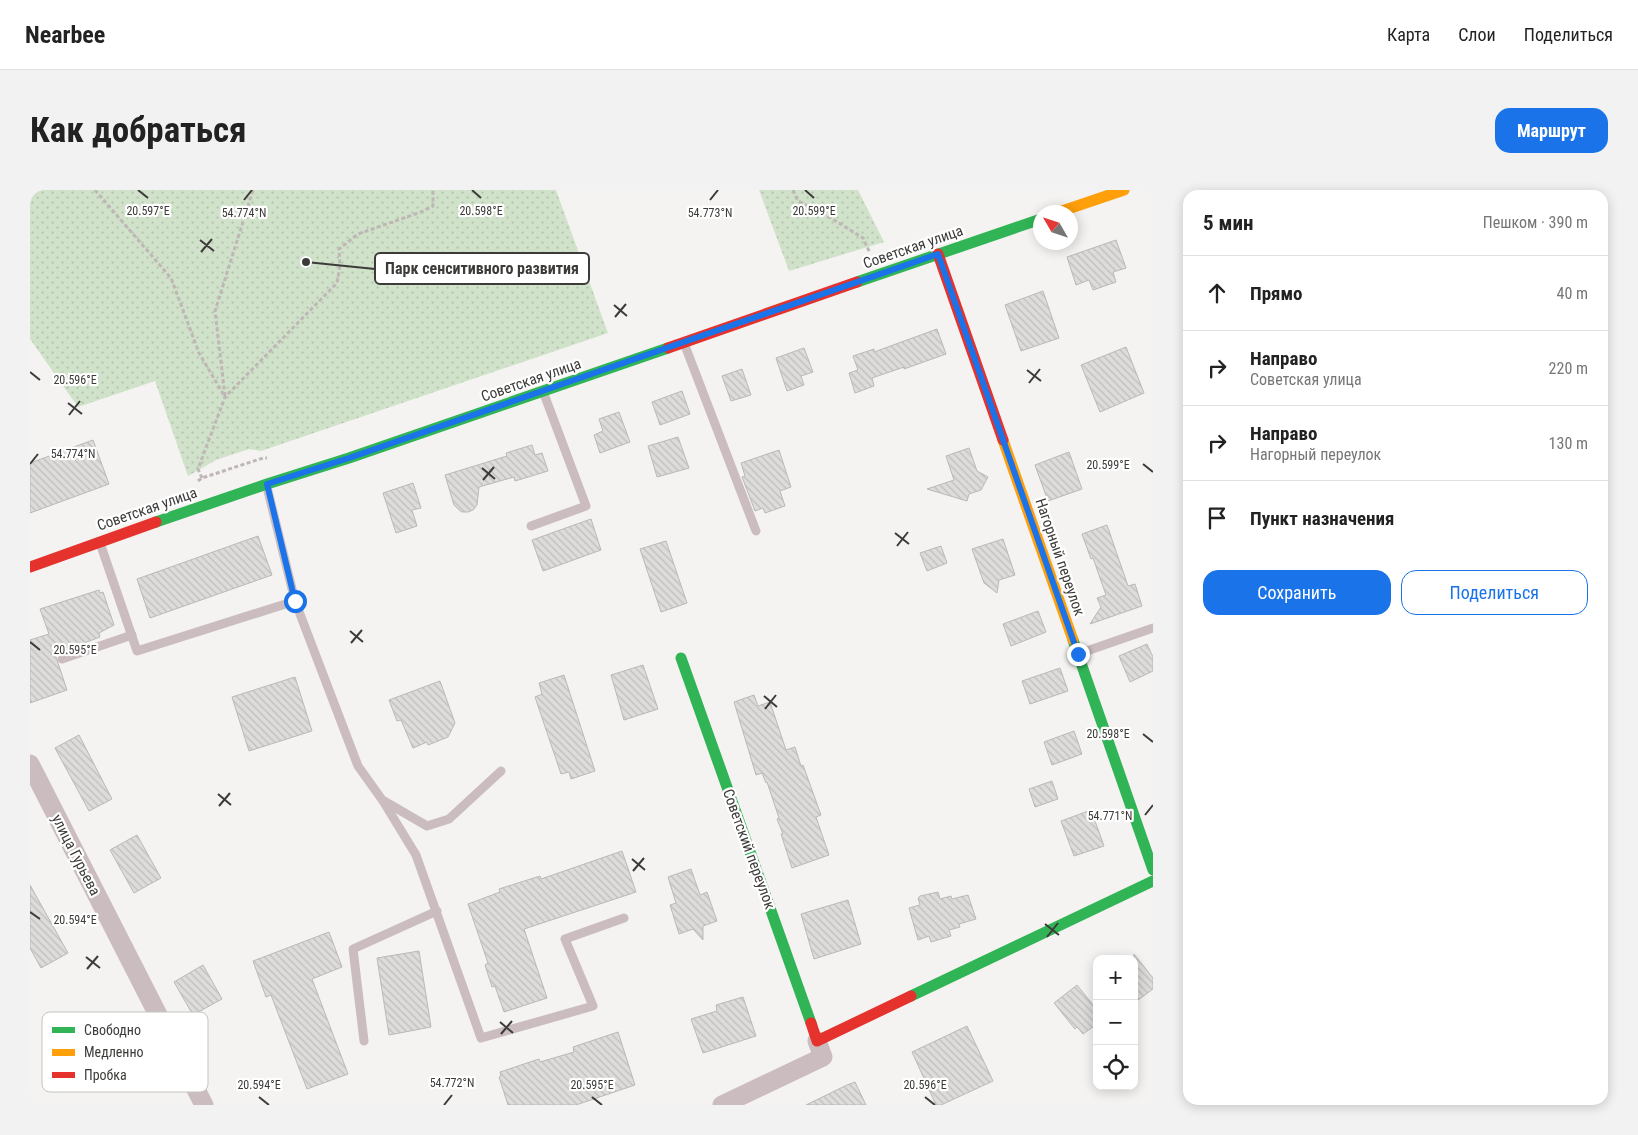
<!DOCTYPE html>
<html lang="ru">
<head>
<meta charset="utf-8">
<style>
  body { margin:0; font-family:"Roboto Condensed",sans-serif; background:#f2f2f2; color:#222 }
  .controls { position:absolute; right:15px; bottom:15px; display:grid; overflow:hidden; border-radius:10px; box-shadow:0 2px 12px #0003 }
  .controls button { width:45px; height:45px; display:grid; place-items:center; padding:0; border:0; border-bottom:1px solid #e0e0e0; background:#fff; color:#222; font:25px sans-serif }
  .compass { position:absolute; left:1003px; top:15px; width:45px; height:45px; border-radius:50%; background:#fff; box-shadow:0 2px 12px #0003; rotate:309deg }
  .stop { position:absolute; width:15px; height:15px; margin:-11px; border:4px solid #1a73e8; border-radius:50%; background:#fff }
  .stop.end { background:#1a73e8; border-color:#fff; box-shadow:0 1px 5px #0008 }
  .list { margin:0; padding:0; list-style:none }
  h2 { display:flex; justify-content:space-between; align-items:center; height:65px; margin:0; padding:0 20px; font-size:21px }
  h2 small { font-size:16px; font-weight:400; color:#767676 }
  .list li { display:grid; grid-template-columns:32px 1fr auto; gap:15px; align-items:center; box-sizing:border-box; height:75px; padding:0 20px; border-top:1px solid #e0e0e0 }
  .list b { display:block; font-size:19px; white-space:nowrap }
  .list p { margin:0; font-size:16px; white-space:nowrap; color:#767676 }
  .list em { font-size:16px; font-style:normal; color:#767676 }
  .actions { display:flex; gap:10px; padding:15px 20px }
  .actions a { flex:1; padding:11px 0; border:1px solid #1a73e8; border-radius:15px; text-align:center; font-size:18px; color:#1a73e8 }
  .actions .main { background:#1a73e8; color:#fff }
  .icon { flex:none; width:28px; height:28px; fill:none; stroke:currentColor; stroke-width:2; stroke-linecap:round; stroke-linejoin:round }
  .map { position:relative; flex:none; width:1123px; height:915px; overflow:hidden; border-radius:15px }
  header { display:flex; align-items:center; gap:30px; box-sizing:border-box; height:70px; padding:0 25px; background:#fff; border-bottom:1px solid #e0e0e0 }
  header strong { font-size:24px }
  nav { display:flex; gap:28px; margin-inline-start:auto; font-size:18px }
  .intro { display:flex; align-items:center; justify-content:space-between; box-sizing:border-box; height:120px; padding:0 30px }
  h1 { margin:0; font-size:35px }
  .button { padding:12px 22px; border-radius:15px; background:#1a73e8; color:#fff; font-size:18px; font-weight:700 }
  main { display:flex; gap:30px; padding:0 30px }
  aside { flex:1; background:#fff; border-radius:15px; box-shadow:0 2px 12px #0003 }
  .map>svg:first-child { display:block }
  .park { fill:url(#park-dots) }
  .building { fill:url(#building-back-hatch); stroke:#b9b9b7 }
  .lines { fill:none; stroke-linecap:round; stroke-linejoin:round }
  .path { stroke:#bfb6b6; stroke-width:3; stroke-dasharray:4 2.5; stroke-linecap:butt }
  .lane { stroke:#cbbdbf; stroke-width:9 }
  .street { stroke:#cbbdbf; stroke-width:19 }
  .fast { stroke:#30b455; stroke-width:11 }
  .slow { stroke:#ff9f0a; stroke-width:11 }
  .jam { stroke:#e5322d; stroke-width:11 }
  .route { stroke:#1a73e8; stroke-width:6 }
  .ticks { fill:none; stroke:#3c3b39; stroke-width:2 }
  .labels { text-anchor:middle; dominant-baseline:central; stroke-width:4.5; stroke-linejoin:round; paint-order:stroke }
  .street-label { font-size:15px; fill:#3c3b39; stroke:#fff }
  .key { fill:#fff; stroke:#c4c4c4; stroke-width:1 }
  .key-label { font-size:14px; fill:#3c3b39 }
  .ticks-label { font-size:12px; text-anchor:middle; fill:#3c3b39; stroke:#fff; stroke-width:4.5; stroke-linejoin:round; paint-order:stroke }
  .leader { fill:none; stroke:#3c3b39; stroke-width:2 }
  .callout-dot { fill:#3c3b39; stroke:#fff; stroke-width:2 }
  .callout { fill:#fff; stroke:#3c3b39; stroke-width:2 }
  .callout-label { font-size:16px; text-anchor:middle; font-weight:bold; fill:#3c3b39 }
</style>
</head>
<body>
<header>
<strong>Nearbee</strong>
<nav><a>Карта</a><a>Слои</a><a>Поделиться</a></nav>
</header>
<div class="intro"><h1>Как добраться</h1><a class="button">Маршрут</a></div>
<main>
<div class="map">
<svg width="1123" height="915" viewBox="0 0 1123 915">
  <defs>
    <pattern id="park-dots" width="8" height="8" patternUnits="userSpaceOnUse" patternTransform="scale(1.25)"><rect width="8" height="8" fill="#d0e2c9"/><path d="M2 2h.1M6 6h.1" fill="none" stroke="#b4c3ad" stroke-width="1.8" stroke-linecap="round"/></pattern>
    <pattern id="building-back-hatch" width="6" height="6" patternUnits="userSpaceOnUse" patternTransform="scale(1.25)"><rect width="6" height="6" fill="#dddcdb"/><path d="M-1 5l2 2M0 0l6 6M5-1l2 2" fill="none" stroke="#bfbebd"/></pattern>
  </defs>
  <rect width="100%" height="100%" fill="#f4f3f1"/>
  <g class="park">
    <path d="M0 0H526L578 143 231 261 219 259 186 270 158 286 125 191 48 217 0 149Z"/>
    <path d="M729 0H828L854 52 759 81Z"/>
  </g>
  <g class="building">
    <path d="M1086 50 1096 78 1083 82 1086 92 1063 100 1059 90 1046 95 1037 67Z"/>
    <path d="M1013 101 1029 148 991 161 975 115Z"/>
    <path d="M907 139 916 164 874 179V177L842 188 844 196 825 203 819 183 828 180 823 166 844 159V162Z"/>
    <path d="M1096 157 1114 203 1070 222 1051 175Z"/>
    <path d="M774 158 783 182 771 186 774 195 757 201 746 168Z"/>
    <path d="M712 179 721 205 701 211 692 186Z"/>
    <path d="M652 201 660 224 630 235 622 212Z"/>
    <path d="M589 222 600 252 570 263 564 245 573 241 569 229Z"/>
    <path d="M648 247 659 278 627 287 618 256Z"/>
    <path d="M63 250 79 294 0 323V273Z"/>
    <path d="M502 255 505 265 512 263 518 281 485 291 484 287 449 297 447 315 443 320 438 322H432L428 319 424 315 415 285 477 266 476 263Z"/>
    <path d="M939 258 947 281 958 287 951 300 939 304 937 311 897 299 924 290 916 266Z"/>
    <path d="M749 260 761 297 750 301 755 316 735 323 733 318 725 321 712 287 715 286 711 273Z"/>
    <path d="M1039 262 1052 299 1018 311 1005 275Z"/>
    <path d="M383 293 391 318 382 320 387 336 366 343 353 303Z"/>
    <path d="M561 329 571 360 513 381 502 350Z"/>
    <path d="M1077 335 1098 396 1105 394 1112 416 1060 434 1071 417 1067 408 1076 405 1063 368 1061 369 1052 344Z"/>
    <path d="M228 346 242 385 120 428 107 389Z"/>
    <path d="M973 349 985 385 969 390 967 403 954 393 942 359Z"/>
    <path d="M636 351 657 413 631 422 610 359Z"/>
    <path d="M911 356 917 373 897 381 890 363Z"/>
    <path d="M69 400 70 403 73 402 84 435 69 443 70 447 25 464 37 500 0 513V450L19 444 10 419Z"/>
    <path d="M1008 421 1016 442 981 456 973 434Z"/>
    <path d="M1117 454 1123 467V481L1100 492 1089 466Z"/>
    <path d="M613 475 628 519 594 530 581 485Z"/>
    <path d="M1030 478 1038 501 1000 514 992 491Z"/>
    <path d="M534 485 565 581 541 589 539 582 531 584 505 507 512 504 509 493Z"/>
    <path d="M265 487 282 541 219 561 202 507Z"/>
    <path d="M410 491 425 533 418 547 398 555 397 552 383 558 371 530 367 531 359 510Z"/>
    <path d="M724 505 728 516 740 512 756 560 765 557 771 576 773 575 791 625 786 627 799 665 762 678 751 644H753L747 629 749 628 737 592 736 593 732 583 726 585 704 512Z"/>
    <path d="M1044 541 1052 564 1022 575 1014 552Z"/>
    <path d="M49 545 82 609 59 621 25 558Z"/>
    <path d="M1022 591 1028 609 1005 617 999 599Z"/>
    <path d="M1061 620 1074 656 1044 666 1031 631Z"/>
    <path d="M107 645 131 688 104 703 80 660Z"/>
    <path d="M592 661 606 702 494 739 517 808 474 822 465 796 462 797 455 775 458 773 438 714 470 702 469 699 510 686 511 689Z"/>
    <path d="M661 679 670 705 677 702 687 731 673 736V750L663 739 649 744 640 715 646 713 638 687Z"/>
    <path d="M0 695 38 763 11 778 0 758Z"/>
    <path d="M908 702 910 709 921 706 922 709 938 705 946 729 929 734 930 737 919 740 921 746 901 752 899 746 888 750 879 718 890 715 888 708 890 706Z"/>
    <path d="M818 710 831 754 784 769 771 724Z"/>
    <path d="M299 742 312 777 282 789 318 884 277 899 241 805 236 807 223 771Z"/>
    <path d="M389 761 401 837 359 845 347 768Z"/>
    <path d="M1104 764 1123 788V799L1104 813Z"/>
    <path d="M173 775 192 809 163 825 144 792Z"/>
    <path d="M1047 795 1067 820V834L1053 844 1047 837 1045 839 1024 813Z"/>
    <path d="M713 807 726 846 673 863 661 829 687 821 686 815Z"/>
    <path d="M937 836 963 891 911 915H906L882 862Z"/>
    <path d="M588 842 605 895 546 915H478L469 887 471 886 470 882 509 869 510 872 544 862 543 857Z"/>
    <path d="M825 892 836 915H776L817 895Z"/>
  </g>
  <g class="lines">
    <g class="path">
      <path d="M65 0 141 88 169 163 195 207"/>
      <path d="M763 0 768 11 796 25 833 48 840 63"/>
      <path d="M195 206 185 121 223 0"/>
      <path d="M172 288 168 279 195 207 307 93 310 76 309 59 328 44 391 22 403 16V0"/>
      <path d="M168 291 172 288 233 268H237"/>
    </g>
    <g class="lane">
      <path d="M654 153 726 341"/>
      <path d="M237 297 265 411 328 576 353 611 386 665 451 848 563 816 535 749 594 728"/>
      <path d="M501 336 556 316 514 204"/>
      <path d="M70 353 107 461 265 411"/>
      <path d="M1051 463 1123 438"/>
      <path d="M32 469 102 445"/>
      <path d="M354 611 397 636 419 629 471 581"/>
      <path d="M334 851 323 759 407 721"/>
    </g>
    <g class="street">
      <path d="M0 574 174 915"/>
      <path d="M692 915 793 867 787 851"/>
    </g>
    <g class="fast">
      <path d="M827 92 1011 29"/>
      <path d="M126 332 237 294 319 268 638 158"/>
      <path d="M1043 450 1123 680"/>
      <path d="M651 468 781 833"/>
      <path d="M881 806 1123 691"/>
    </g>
    <g class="slow">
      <path d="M1029 22 1094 0"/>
      <path d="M973 250 1043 450"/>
    </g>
    <g class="jam">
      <path d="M908 64 973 250"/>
      <path d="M638 158 827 92"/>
      <path d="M0 377 126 332"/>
      <path d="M781 833 787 851 881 806"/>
    </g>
  </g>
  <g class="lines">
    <path class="route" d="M265 411 237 294 319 268 908 64 1048 464"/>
  </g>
  <path class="ticks" d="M108 0 118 8M442 0 451 8M775 0 784 8M214 10 222 0M680 10 688 0M170 50 184 61M171 62 182 49M584 115 597 126M585 127 596 114M997 180 1011 191M0 182 10 190M999 193 1010 179M38 213 52 224M39 225 50 211M0 274 8 264M1113 274 1123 282M452 278 465 289M453 290 464 277M865 343 879 354M867 356 878 342M320 441 333 452M0 452 10 460M321 453 332 440M734 506 747 517M735 519 746 505M1113 544 1123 552M188 604 201 615M189 616 200 603M1115 625 1123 615M602 669 615 680M603 681 614 668M0 722 10 729M1015 734 1029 745M1017 747 1028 733M56 767 70 778M57 779 68 766M470 832 483 843M471 844 482 831M229 907 239 915M562 907 572 915M895 907 905 915M414 915 422 905"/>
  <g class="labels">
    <g class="street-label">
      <text transform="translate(883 57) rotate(-19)">Советская улица</text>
      <text transform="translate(501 190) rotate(-19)">Советская улица</text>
      <text transform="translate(117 319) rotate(-19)">Советская улица</text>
      <text transform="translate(1030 367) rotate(71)">Нагорный переулок</text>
      <text transform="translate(719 659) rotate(70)">Советский переулок</text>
      <text transform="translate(46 665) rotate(63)">улица Гурьева</text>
    </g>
  </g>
  <rect x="12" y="822" width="166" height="80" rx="8" class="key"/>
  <rect x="22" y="837" width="23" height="6" fill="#30b455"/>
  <rect x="22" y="859" width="23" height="7" fill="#ff9f0a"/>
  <rect x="22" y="882" width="23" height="6" fill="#e5322d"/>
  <g class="key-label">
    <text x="54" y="845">Свободно</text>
    <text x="54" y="867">Медленно</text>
    <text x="54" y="890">Пробка</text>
  </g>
  <g class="ticks-label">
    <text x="118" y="25">20.597°E</text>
    <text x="451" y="25">20.598°E</text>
    <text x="784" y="25">20.599°E</text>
    <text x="214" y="27">54.774°N</text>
    <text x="680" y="27">54.773°N</text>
    <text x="45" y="194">20.596°E</text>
    <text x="43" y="268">54.774°N</text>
    <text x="1078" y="279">20.599°E</text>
    <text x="45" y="464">20.595°E</text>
    <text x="1078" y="548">20.598°E</text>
    <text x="1080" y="630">54.771°N</text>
    <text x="45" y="734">20.594°E</text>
    <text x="422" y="897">54.772°N</text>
    <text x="229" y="899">20.594°E</text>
    <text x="562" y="899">20.595°E</text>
    <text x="895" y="899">20.596°E</text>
  </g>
  <path class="leader" d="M276 72L345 79"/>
  <circle class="callout-dot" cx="276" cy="72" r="5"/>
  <rect class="callout" x="345" y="63" width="214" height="31" rx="5"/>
  <g class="callout-label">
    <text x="452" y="84">Парк сенситивного развития</text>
  </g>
</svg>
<div class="controls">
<button>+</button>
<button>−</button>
<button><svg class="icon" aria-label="locate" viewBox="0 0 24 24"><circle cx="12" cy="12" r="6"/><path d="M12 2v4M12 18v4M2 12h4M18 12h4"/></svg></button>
</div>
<svg class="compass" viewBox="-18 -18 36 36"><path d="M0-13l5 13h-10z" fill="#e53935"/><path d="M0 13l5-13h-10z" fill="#767676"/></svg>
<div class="stop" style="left:265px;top:411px"></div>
<div class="stop end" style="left:1048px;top:464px"></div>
</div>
<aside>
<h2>5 мин<small>Пешком · 390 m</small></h2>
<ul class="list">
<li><svg class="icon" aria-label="ahead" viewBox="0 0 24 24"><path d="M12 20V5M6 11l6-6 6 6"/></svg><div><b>Прямо</b></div><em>40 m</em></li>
<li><svg class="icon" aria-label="right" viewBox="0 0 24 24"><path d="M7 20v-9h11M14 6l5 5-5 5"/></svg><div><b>Направо</b><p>Советская улица</p></div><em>220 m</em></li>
<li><svg class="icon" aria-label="right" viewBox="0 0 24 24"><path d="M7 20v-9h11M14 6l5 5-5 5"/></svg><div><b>Направо</b><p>Нагорный переулок</p></div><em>130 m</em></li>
<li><svg class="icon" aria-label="arrive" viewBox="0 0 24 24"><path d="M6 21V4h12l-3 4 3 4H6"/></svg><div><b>Пункт назначения</b></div></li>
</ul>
<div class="actions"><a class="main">Сохранить</a><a>Поделиться</a></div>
</aside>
</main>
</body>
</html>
